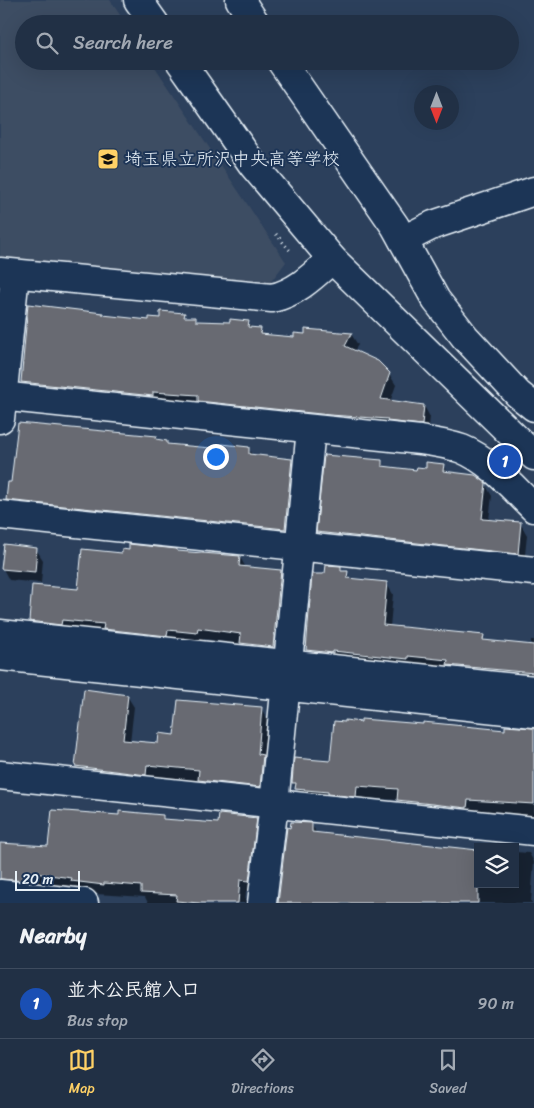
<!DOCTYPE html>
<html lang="en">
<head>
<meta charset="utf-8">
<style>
  body { margin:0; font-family:Sriracha,"Klee One",sans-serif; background:#29384c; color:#f1f3f6 }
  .controls { position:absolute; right:15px; bottom:15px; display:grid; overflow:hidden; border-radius:0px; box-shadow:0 5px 20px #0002 }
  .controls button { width:45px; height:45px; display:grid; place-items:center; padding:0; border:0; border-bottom:1px solid #3e4b5e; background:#213045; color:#f1f3f6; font:25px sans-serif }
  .compass { position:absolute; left:414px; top:85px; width:45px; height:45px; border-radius:50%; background:#213045; box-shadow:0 5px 20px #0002; rotate:180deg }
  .scale { position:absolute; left:15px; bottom:12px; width:65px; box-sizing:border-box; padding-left:5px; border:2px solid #e8f1f8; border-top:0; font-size:14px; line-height:18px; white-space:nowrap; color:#e8f1f8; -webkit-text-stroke:4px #1d3557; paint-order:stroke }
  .you { position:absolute; left:215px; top:456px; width:18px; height:18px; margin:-12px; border:4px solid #fff; border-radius:50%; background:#1a73e8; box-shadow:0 0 0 8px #1a73e833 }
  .badge { display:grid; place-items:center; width:32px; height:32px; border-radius:50%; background:#ffd166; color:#fff; font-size:16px; font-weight:700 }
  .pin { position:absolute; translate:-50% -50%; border:2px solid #fff; box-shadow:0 1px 5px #0006 }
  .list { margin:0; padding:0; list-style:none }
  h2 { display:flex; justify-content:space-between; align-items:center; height:65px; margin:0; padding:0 20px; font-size:21px }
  h2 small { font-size:16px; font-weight:400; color:#a2a9b3 }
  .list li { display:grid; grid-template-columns:32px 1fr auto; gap:15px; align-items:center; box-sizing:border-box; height:70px; padding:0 20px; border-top:1px solid #3e4b5e }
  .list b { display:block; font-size:19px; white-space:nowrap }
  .list p { margin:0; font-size:16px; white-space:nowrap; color:#a2a9b3 }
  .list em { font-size:16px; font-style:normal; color:#a2a9b3 }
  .icon { flex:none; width:28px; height:28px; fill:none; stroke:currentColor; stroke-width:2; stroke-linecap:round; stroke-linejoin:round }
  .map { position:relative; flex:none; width:534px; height:903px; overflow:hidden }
  .search { position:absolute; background:#213045; box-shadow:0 5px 20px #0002; left:15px; right:15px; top:15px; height:55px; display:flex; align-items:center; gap:12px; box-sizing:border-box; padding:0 18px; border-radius:28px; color:#a2a9b3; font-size:19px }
  .sheet { height:135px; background:#213045 }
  nav { display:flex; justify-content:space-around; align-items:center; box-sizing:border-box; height:70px; border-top:1px solid #3e4b5e; background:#213045; font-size:14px; color:#a2a9b3 }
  nav a { display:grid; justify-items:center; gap:2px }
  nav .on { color:#ffd166 }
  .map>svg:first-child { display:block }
  .built { fill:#3e4d63 }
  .shadow { fill:#0007 }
  .building { fill:#686b72; stroke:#e8f1f8 }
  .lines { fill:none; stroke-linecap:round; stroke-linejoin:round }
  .minor-casing { stroke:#e8f1f8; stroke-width:31 }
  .path { stroke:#e8f1f8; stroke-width:3; stroke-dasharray:1 4; stroke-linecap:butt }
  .minor { stroke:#1d3557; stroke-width:28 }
  .labels { text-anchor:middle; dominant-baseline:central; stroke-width:4; stroke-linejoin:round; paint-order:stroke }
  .poi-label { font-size:18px; fill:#e8f1f8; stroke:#1d3557; text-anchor:start }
</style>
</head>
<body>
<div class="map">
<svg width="534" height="903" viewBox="0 0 534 903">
  <rect width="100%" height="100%" fill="#2c405c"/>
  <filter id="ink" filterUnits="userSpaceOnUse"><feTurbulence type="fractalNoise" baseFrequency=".02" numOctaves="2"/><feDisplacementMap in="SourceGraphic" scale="10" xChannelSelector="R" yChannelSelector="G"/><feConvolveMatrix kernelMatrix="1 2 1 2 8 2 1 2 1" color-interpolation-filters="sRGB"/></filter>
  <g filter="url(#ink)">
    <path class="built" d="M0 0H110L126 24H24V61H151L286 262 269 284 0 258Z"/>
    <g class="shadow">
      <path d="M29 306 150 322 184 314 186 318H195L197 322H248L252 329H260L263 335 295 339 351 334 358 345 354 351 389 374 396 385 390 402 424 406 430 417 428 436 27 393 21 382Z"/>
      <path d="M156 437 158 441 167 442 169 446 223 450 248 448 253 456 292 460 298 472 291 540 14 511 8 500Z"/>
      <path d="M325 456 382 461 385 468 417 471 443 465 447 473 485 484 492 496 489 520 520 523 527 535 524 565 324 544 318 532Z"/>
      <path d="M36 549 43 560 41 583 9 580 3 569Z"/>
      <path d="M177 552 240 557 246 568 281 572 287 583 279 658 248 655 242 644 204 639 203 644 36 632 30 621 79 590 123 554Z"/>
      <path d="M341 568 343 572H347L351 580 386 583 393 594 390 627 483 636 486 642 531 646V640H534V683L314 662 307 650 323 576Z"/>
      <path d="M127 696 134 707 130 742 159 745 175 736 261 708 267 719 264 759 269 767 266 797 206 791 200 781 153 776 152 785 83 777 76 765Z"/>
      <path d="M534 729V816L474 811 405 812 398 800 364 798 363 808 304 800 293 783 331 762 506 731Z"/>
      <path d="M120 816H163L165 820 220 824 256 819 263 830 255 892 246 891 245 903H148L145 897 79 893 77 888 32 883 31 892 0 891V844L50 848Z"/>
      <path d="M312 825 317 834 478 884H515V852L529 853 534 862 531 902 534 903H279Z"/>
    </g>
    <g class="building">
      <path d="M28 304 103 313V315L149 320V317L160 318V311L185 313 184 317H196V321L230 322V319L249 321 248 327 261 328 260 334 294 337V333L305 334V329L352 333 345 346 378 361 390 373 381 399 424 405 422 425 387 421 388 419 330 415 198 401V395L153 392V396L21 382Z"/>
      <path d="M18 423 157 436 156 439 167 441V444L222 449V444L249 447V454L292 459 285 529 6 500 8 482H11Z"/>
      <path d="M324 455 382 460V466L416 470 417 467 426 468V462L444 464 443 471 475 475 486 483 482 519 521 522 518 554 316 532Z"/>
      <path d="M4 544 37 548 35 572 1 569Z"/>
      <path d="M129 544 177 549V551L240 556 239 566 281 570 273 647 240 643 241 634 198 628 197 633 168 630 167 636 103 629 104 624 62 620 61 625 29 621 32 585 78 589 82 549 122 553V549L129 550Z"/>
      <path d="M326 565 341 566V571H348L347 578 387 582 383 625 484 635 483 640 534 645V673L447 665 448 660 408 656V659L333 651V653L306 650 312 574H323L325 573Z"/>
      <path d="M84 689 128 695 123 740 158 743 159 733 174 735 178 700 262 707 258 754 263 755 260 787 198 780 199 770 147 765 146 775 75 766Z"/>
      <path d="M361 719 423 724V722L505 730V726L534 728V804L468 800 467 808 397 800 398 789 357 786 356 797 328 794V792L295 789 296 783H292L294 758 330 761 334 721 345 722V720L361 722Z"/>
      <path d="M52 810 119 815V811L163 815V819L218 823 219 814 257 818 249 881 240 880 238 903H199L176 901 177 895 141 893V886L104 883V885L71 881 72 878 26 872 25 881 0 879V843L48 846Z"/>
      <path d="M291 822 312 823V832L478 850V903H278L287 827 290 828Z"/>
    </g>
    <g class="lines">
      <g class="minor-casing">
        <g id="minor">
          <path d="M138 0 155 24"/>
          <path d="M240 0 256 24"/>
          <path d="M180 61 253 165 332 259 534 456"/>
          <path d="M281 61 395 226 436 300 465 337 518 394 534 407"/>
          <path d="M403 240 433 225 534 191"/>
          <path d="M0 272 272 298C296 293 314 275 332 259"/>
          <path d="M0 396 420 440C434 442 448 444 462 449 491 461 512 487 534 508"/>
          <path d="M0 419 15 274"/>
          <path d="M0 515 534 571"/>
          <path d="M0 634 534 690"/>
          <path d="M0 656 534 713"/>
          <path d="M0 775 534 831"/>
          <path d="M0 894 84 903"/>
          <path d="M262 903 274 804 311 429"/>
        </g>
      </g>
      <path class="path" d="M276 234 292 253"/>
      <use href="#minor" class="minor"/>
    </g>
  </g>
  <defs>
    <g id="school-square" transform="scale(1.125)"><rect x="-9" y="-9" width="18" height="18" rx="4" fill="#ffd166" stroke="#1d3557"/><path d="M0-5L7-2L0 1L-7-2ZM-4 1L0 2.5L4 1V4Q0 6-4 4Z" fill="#111"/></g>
  </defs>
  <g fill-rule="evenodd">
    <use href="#school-square" x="108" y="159"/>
  </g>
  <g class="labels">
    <g class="poi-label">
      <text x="124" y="159">埼玉県立所沢中央高等学校</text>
    </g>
  </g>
</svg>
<div class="controls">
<button><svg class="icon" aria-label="layers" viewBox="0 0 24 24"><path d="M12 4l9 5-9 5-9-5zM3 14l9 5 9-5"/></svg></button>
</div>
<svg class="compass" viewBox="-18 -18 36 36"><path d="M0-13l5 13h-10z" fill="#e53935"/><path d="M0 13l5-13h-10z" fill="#a2a9b3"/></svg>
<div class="scale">20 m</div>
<div class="you"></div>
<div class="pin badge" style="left:505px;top:461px;background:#1a4fb4">1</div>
<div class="search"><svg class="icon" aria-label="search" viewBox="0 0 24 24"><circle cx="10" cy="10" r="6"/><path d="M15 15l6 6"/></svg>Search here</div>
</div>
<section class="sheet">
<h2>Nearby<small></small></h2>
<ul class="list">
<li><span class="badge" style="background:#1a4fb4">1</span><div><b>並木公民館入口</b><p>Bus stop</p></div><em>90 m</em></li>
</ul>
</section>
<nav>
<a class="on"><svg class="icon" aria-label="map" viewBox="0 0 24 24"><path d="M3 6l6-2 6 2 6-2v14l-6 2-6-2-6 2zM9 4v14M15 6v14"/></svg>Map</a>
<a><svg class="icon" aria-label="directions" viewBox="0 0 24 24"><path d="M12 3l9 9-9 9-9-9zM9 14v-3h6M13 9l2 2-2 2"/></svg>Directions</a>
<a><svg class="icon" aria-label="saved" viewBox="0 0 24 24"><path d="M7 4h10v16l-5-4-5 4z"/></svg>Saved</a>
</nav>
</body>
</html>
